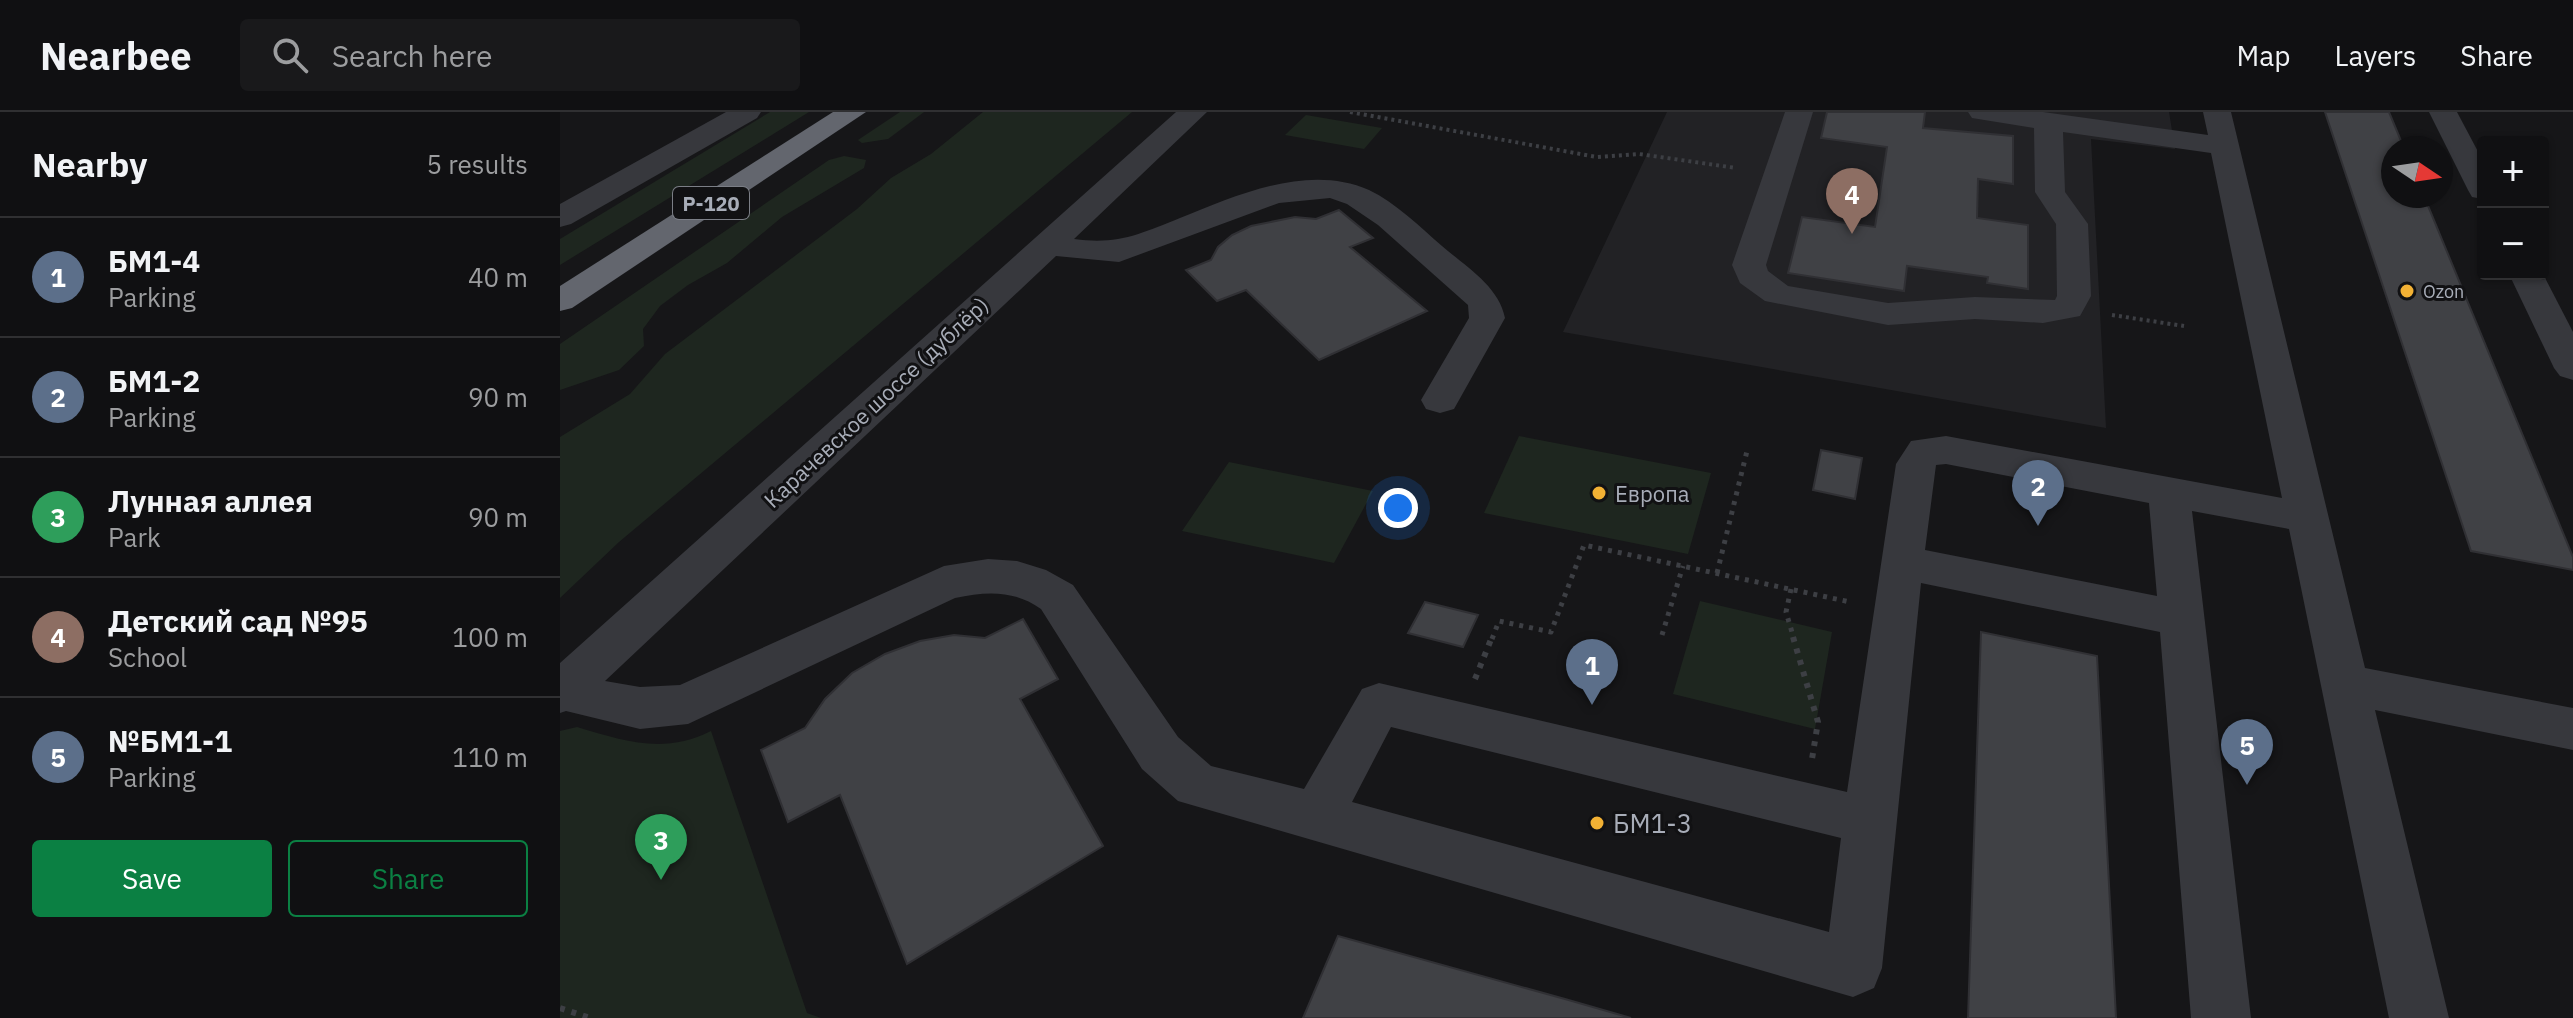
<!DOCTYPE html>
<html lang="en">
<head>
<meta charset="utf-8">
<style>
  body { margin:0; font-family:"IBM Plex Sans",sans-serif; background:#19191b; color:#f1f3f6 }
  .controls { position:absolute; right:24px; top:24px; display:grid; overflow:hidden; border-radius:8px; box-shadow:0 2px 6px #0004 }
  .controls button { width:72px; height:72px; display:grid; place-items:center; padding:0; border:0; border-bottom:2px solid #303032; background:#101012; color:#f1f3f6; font:40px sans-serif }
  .compass { position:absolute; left:1821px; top:24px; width:72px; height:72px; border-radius:50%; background:#101012; box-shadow:0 2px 6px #0004; rotate:103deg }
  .you { position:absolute; left:838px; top:396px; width:28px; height:28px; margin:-20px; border:6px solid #fff; border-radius:50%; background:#1a73e8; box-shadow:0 0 0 12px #1a73e833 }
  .badge { display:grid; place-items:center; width:52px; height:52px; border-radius:50%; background:#0b8043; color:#fff; font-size:26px; font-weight:700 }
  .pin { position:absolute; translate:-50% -66px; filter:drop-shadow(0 2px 4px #0008) }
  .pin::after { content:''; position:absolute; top:42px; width:28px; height:24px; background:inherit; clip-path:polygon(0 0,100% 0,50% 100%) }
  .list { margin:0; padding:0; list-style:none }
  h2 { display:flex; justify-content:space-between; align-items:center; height:104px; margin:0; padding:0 32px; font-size:34px }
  h2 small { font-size:26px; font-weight:400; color:#9c9d9f }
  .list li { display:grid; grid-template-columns:52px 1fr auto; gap:24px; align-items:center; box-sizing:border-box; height:120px; padding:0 32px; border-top:2px solid #303032 }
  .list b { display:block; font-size:30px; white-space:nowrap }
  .list p { margin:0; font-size:26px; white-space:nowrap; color:#9c9d9f }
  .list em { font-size:26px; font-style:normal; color:#9c9d9f }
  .actions { display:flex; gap:16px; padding:24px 32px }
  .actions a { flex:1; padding:18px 0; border:2px solid #0b8043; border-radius:8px; text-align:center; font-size:28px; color:#0b8043 }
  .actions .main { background:#0b8043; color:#fff }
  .icon { flex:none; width:44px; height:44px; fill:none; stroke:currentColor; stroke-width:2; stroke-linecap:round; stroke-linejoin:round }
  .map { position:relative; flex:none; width:2013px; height:906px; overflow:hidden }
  header { display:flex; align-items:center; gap:48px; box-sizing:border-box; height:112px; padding:0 40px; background:#101012; border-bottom:2px solid #303032 }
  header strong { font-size:38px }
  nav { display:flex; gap:44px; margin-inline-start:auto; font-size:28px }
  .search { width:560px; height:72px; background:#19191b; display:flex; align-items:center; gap:20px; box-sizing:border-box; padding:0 28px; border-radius:8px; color:#9c9d9f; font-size:30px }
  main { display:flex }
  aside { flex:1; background:#101012 }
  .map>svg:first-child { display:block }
  .built { fill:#222225 }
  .green { fill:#1e261f }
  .building { fill:#404145; stroke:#303034; stroke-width:2 }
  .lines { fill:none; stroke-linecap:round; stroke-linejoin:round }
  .path-far2 { stroke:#3d3f44; stroke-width:4; stroke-dasharray:3 4; stroke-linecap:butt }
  .path-far1 { stroke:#3d3f44; stroke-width:5; stroke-dasharray:4 6; stroke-linecap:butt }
  .path { stroke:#3d3f44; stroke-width:6; stroke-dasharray:5 7; stroke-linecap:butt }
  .minor { fill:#37383d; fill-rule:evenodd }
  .highway { fill:#63666e; fill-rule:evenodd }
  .poi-dot { fill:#f2b134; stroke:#111113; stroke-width:3 }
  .labels { text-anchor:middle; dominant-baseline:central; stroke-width:6; stroke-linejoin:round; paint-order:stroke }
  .far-poi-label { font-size:18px; fill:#a8adb8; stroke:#111113; text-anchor:start }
  .shield { fill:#111113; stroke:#7b7e86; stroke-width:2 }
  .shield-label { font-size:20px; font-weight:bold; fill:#a8adb8 }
  .street-label { font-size:22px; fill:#a8adb8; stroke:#111113 }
  .poi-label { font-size:22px; fill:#a8adb8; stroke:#111113; text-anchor:start }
  .near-poi-label { font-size:26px; fill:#a8adb8; stroke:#111113; text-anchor:start }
</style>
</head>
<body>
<header>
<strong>Nearbee</strong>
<div class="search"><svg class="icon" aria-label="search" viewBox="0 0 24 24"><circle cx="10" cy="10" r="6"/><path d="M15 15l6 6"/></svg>Search here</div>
<nav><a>Map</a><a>Layers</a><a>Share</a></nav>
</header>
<main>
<aside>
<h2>Nearby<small>5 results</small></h2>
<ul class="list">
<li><span class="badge" style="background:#5c6f8a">1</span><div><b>БМ1-4</b><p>Parking</p></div><em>40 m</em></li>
<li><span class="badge" style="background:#5c6f8a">2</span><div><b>БМ1-2</b><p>Parking</p></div><em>90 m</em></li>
<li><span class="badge" style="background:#2e9e5b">3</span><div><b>Лунная аллея</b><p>Park</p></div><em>90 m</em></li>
<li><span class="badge" style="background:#8d6e63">4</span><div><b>Детский сад №95</b><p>School</p></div><em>100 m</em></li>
<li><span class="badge" style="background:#5c6f8a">5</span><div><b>№БМ1-1</b><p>Parking</p></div><em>110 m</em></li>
</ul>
<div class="actions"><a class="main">Save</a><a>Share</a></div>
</aside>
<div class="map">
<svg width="2013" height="906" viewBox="0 0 2013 906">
  <rect width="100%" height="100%" fill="#161618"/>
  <path class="built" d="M1107 0H1609L1615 37 1531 27 1546 316 1003 220Z"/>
  <g class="green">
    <path d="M210 0H249L0 153V127Z"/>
    <path d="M340 0H364L328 27 302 31 298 28Z"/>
    <path d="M423 0H572L59 430 0 486V325L70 282 105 242 297 97 331 66 371 42Z"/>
    <path d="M746 3 822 16 804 37 725 23Z"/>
    <path d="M284 44 306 48 304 56 222 105 167 151 128 173 100 194 83 217 84 234 59 258 0 278V232L269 48Z"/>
    <path d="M959 324 1151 361 1128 442 924 401Z"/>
    <path d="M669 350 813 379 774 451 622 419Z"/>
    <path d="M1140 489 1272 520 1255 617 1113 582Z"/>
    <path d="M17 615C64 629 104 643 151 619L247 901 261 906H0V619Z"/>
  </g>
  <g class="building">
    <path d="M1267 0H1365L1363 16 1453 24V72L1418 67 1417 106 1468 113V177L1427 171 1428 165 1347 154 1344 179 1228 161 1242 105 1315 115 1327 35 1261 26Z"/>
    <path d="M1765 0H1829L1844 36H1833V84H1864L2013 445V458L1911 439Z"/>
    <path d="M779 98 813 126 790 135 867 199 759 248 686 178 657 189 626 158 651 148 658 135 672 123 691 114 735 105 756 107Z"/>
    <path d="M1261 338 1302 346 1295 387 1253 378Z"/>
    <path d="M865 490 918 503 903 535 848 521Z"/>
    <path d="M463 507 498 567 460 587 543 734 347 852 280 683 228 710 201 638 245 616 265 587 292 561 325 542 360 529 394 523 425 526Z"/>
    <path d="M1421 520 1537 544 1556 906H1408Z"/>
    <path d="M778 824 1005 887 1071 906H743Z"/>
  </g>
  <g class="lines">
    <g class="path-far2">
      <path d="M790 0 1037 45 1079 42 1176 56"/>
      <path d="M1552 203 1624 214"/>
    </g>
    <g class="path-far1">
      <path d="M1157 461 1187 339"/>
      <path d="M1231 477 1226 500 1234 527"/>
      <path d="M1102 523 1123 454"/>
      <path d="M932 527 939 509 991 520 1024 433 1290 490"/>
    </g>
    <g class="path">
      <path d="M1233 525 1258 610 1252 647"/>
      <path d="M915 567 932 525"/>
      <path d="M0 896 30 906"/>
    </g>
    <g class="minor">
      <path d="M166 0H201L197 6 11 112 0 115V92Z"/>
      <path d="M616 0H647L514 127C558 133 580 122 620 106 677 83 748 51 809 78 836 91 860 115 882 134 905 154 939 174 945 206L894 297 880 301 866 297 861 288 909 206 908 193 818 113 787 92 770 86 719 91 559 150 496 144 45 569 80 575 120 573 384 454 428 447 457 449 486 458 513 473 618 625 651 654 744 677 802 577 819 571 1287 680 1336 352 1351 329 1386 324 1722 386 1651 41 1503 20 1505 80 1528 112 1531 184 1520 204 1483 211 1415 207 1328 213 1205 189 1180 171 1172 153 1225 0H1253L1206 153 1208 159 1228 174 1328 191 1415 185 1495 188 1497 184 1496 112 1475 80 1474 16 1412 6 1408 0H1483L1648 23 1643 0H1671L1805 556 2013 596V638L1815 598 1889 906H1829L1729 417 1632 399 1691 906H1631L1600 520 1361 471 1322 856 1314 876 1293 885 618 689 582 657 481 497C454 478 427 479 395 486L128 612 80 617 6 599 0 601V551ZM1386 352 1589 391 1597 484 1365 438 1376 353ZM831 615 1281 726 1269 820 792 690Z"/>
      <path d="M1869 0H1897L1923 49V87L1912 85 1908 78Z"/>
      <path d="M1949 162H1983L2013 220V268L2000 264 1994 256Z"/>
    </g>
    <path class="highway" d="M273 0H306L12 196 0 199V174Z"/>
  </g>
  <g class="poi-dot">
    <circle cx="1847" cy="179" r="8"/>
    <circle cx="1039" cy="381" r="8"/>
    <circle cx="1037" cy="711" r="8"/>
  </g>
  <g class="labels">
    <g class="far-poi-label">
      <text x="1863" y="179">Ozon</text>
    </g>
    <rect class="shield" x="113" y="75" width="76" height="32" rx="6"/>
    <g class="shield-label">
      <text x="151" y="91">Р-120</text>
    </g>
    <g class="street-label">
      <text transform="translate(316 290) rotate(-43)">Карачевское шоссе (дублёр)</text>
    </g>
    <g class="poi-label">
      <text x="1055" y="381">Европа</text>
    </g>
    <g class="near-poi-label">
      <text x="1053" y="711">БМ1-3</text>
    </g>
  </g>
</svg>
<div class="controls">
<button>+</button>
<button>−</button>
</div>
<svg class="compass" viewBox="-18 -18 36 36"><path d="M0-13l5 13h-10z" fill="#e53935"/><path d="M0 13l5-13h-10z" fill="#9c9d9f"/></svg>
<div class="you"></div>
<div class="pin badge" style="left:1032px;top:593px;background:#5c6f8a">1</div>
<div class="pin badge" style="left:1478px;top:414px;background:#5c6f8a">2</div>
<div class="pin badge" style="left:101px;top:768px;background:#2e9e5b">3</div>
<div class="pin badge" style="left:1292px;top:122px;background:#8d6e63">4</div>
<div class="pin badge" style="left:1687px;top:673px;background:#5c6f8a">5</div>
</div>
</main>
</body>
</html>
